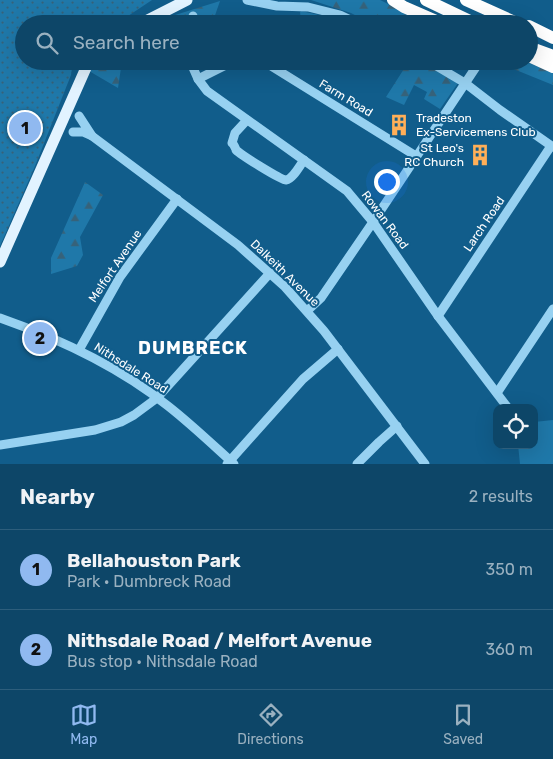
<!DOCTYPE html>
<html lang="en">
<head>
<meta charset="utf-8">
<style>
  body { margin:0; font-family:Rubik,sans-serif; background:#164d6e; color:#f1f3f6 }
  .controls { position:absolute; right:15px; bottom:15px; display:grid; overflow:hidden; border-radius:10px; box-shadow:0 5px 20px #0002 }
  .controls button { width:45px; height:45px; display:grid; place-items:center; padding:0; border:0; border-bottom:1px solid #2d5e7c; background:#0d4668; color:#f1f3f6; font:25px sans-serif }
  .you { position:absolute; left:386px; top:181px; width:18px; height:18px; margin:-12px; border:4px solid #fff; border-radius:50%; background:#1a73e8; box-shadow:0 0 0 8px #1a73e833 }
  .badge { display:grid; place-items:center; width:32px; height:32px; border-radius:50%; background:#90b9f0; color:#111; font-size:16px; font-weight:700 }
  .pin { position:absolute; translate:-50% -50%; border:2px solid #fff; box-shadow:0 1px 5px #0006 }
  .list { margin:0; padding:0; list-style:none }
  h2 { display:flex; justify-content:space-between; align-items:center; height:65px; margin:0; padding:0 20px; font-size:21px }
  h2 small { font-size:16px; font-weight:400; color:#9ab1c0 }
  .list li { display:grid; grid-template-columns:32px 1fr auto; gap:15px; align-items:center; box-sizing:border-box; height:80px; padding:0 20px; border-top:1px solid #2d5e7c }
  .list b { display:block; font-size:19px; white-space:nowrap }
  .list p { margin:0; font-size:16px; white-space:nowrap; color:#9ab1c0 }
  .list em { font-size:16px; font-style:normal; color:#9ab1c0 }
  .icon { flex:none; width:28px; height:28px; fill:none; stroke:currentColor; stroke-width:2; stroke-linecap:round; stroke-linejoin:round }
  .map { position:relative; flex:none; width:553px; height:464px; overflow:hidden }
  .search { position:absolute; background:#0d4668; box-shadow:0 5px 20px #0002; left:15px; right:15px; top:15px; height:55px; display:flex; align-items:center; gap:12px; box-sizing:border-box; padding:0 18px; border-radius:28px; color:#9ab1c0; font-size:19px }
  .sheet { height:225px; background:#0d4668 }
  nav { display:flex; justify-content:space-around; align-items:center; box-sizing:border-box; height:70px; border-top:1px solid #2d5e7c; background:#0d4668; font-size:14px; color:#9ab1c0 }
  nav a { display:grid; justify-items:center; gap:2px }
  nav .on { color:#90b9f0 }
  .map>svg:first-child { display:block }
  .green { fill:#1f78a9 }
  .forest { fill:url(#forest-firs) }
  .park { fill:url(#park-dots) }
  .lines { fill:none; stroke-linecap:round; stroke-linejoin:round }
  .minor { stroke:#97d1f1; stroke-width:9 }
  .major { stroke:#e2f3ff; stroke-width:11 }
  .highway { stroke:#fff; stroke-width:12 }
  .labels { text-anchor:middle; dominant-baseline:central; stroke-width:4; stroke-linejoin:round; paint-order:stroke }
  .street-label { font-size:12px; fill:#fff; stroke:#115d8b }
  .poi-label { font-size:12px; fill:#fff; stroke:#115d8b; text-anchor:start }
  .district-label { font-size:18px; font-weight:bold; letter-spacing:1px; fill:#fff; stroke:#115d8b }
</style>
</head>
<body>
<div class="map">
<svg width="553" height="464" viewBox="0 0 553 464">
  <defs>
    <pattern id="forest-firs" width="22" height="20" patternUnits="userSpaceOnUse" patternTransform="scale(1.25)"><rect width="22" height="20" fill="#1f78a9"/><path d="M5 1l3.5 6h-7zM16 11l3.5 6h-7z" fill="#36627a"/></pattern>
    <pattern id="park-dots" width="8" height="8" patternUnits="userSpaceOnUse" patternTransform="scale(1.25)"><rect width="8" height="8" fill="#1f78a9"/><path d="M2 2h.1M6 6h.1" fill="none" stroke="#36627a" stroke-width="1.8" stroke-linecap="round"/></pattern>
  </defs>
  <rect width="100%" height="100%" fill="#115d8b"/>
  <path class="green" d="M553 420V464H520L518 445H534V422Z"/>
  <g class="forest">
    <path d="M311 0H380L429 24H372L351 13Z"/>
    <path d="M220 1 212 24H152L156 21Z"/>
    <path d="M301 11 342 20 350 24H313L301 20 300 12Z"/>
    <path d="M97 61H122L118 88 89 71Z"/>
    <path d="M409 61H422L458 83 440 109 424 99 427 92 414 85 404 105 386 97Z"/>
    <path d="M494 61H524L553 73V85Z"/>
    <path d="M85 182 103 195 80 237 83 255 77 266 51 274V258Z"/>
  </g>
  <path class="park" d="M0 0H152L116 24H24V61H73L71 75 35 166 0 246Z"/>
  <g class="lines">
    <g class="minor">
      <path d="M247 0 277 6 308 7 340 15 359 24"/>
      <path d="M192 24 193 16"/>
      <path d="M190 61 198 79 207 91 347 191 373 222 438 316 508 408"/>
      <path d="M263 61 416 156"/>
      <path d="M428 61 465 83 500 110 553 147"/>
      <path d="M198 79 234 61"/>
      <path d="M247 120 235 133 232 143C233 143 236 149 236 150 241 155 281 180 286 180 293 179 300 165 304 160"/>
      <path d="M73 132H83L92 136 79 116"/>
      <path d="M92 136 238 245 285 287 324 331 425 464"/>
      <path d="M307 311 321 298 373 222 480 61"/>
      <path d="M438 316 551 146"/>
      <path d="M0 318C60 339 118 366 168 406 191 424 213 445 234 464"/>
      <path d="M79 350 120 277 177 199"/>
      <path d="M497 393 553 309"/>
      <path d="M0 445 95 430 121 422 134 415 157 398 270 273"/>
      <path d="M227 464 303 379 338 349"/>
      <path d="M357 464 379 442 397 426"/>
    </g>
    <g class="major">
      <path d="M140 24 187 0"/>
      <path d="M0 262 89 61"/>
    </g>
    <g class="highway">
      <path d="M393 0 404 7 443 24"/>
      <path d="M426 0 476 24"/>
      <path d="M466 0 519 24"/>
      <path d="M529 26 553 38"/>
      <path d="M529 47 553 56"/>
      <path d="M529 56 553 67"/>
    </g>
  </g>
  <defs>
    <g id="building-bare" transform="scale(1.725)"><path d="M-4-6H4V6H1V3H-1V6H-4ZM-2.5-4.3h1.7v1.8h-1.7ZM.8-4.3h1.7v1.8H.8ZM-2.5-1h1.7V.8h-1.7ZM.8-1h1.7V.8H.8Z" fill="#ffaf58" stroke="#115d8b" stroke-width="2.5" paint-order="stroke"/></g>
  </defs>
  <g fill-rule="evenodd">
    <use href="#building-bare" x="399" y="125"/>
    <use href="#building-bare" x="480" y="155"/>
  </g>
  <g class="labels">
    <g class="street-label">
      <text transform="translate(346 98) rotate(31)">Farm Road</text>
      <text transform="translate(385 220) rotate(53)">Rowan Road</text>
      <text transform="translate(484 224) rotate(-56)">Larch Road</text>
      <text transform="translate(115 266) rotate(-56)">Melfort Avenue</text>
      <text transform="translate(285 273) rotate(44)">Dalkeith Avenue</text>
      <text transform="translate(131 368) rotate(32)">Nithsdale Road</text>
    </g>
    <g class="poi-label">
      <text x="416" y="118">Tradeston<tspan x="416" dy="14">Ex-Servicemens Club</tspan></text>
      <text x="464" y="148" text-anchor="end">St Leo's<tspan x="464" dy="14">RC Church</tspan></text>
    </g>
    <g class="district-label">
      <text x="193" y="348">DUMBRECK</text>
    </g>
  </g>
</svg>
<div class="controls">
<button><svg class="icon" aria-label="locate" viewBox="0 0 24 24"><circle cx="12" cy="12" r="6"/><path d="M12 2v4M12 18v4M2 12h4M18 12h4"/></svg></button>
</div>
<div class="you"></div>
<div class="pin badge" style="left:25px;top:128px">1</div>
<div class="pin badge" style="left:40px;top:338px">2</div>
<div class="search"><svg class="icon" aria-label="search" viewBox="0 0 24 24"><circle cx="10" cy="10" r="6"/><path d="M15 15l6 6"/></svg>Search here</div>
</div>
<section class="sheet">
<h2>Nearby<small>2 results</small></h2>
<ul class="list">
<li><span class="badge">1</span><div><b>Bellahouston Park</b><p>Park · Dumbreck Road</p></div><em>350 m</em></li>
<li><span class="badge">2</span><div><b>Nithsdale Road / Melfort Avenue</b><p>Bus stop · Nithsdale Road</p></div><em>360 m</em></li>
</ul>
</section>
<nav>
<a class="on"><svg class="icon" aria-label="map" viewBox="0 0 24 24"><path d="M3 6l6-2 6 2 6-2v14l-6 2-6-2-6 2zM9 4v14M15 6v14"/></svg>Map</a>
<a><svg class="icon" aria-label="directions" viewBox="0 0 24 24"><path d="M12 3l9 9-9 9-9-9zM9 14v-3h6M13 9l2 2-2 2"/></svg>Directions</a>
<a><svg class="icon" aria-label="saved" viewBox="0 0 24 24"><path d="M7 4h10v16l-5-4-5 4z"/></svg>Saved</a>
</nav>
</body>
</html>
